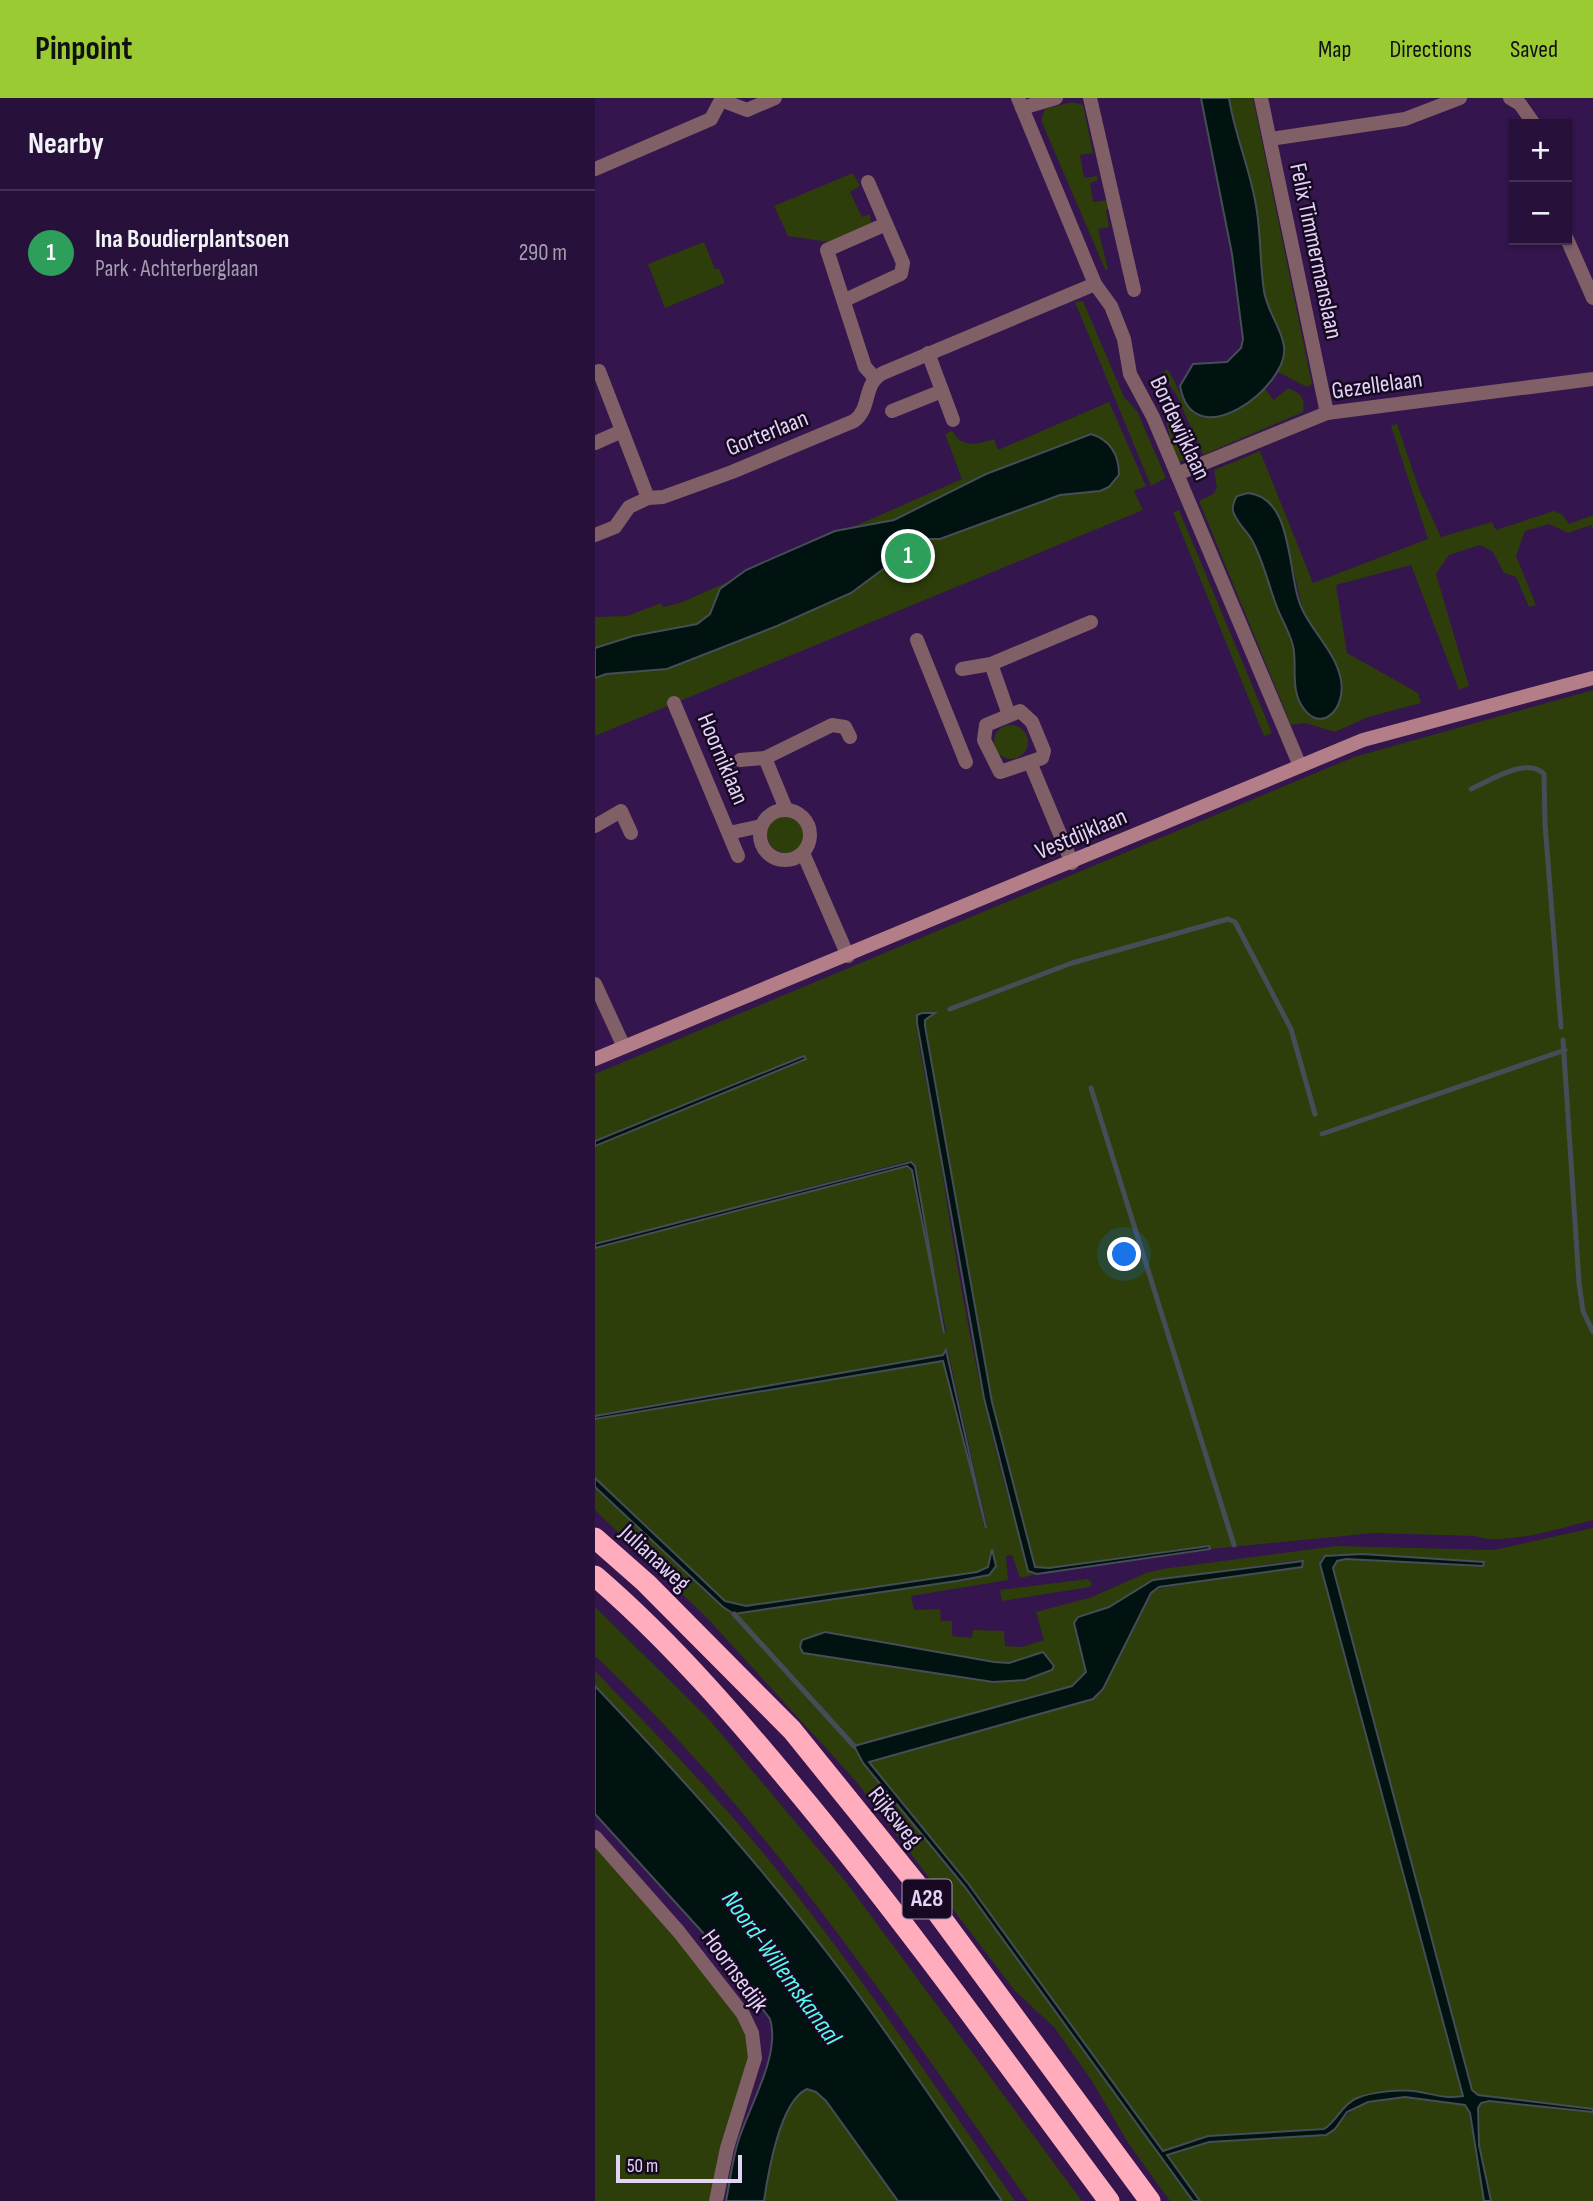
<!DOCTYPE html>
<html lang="en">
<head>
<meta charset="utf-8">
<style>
  body { margin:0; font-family:"Sofia Sans Condensed",sans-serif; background:#331e45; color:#f1f3f6 }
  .controls { position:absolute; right:21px; top:21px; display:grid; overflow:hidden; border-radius:0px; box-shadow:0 2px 5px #0004 }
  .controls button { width:63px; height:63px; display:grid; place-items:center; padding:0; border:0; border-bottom:2px solid #433054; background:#27103a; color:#f1f3f6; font:35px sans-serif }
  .scale { position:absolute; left:21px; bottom:18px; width:126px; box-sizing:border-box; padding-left:7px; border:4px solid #e3d3f6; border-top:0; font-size:19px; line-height:24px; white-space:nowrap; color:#e3d3f6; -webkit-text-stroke:5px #160921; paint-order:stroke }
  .you { position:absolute; left:530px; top:1157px; width:24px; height:24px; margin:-18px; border:5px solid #fff; border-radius:50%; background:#1a73e8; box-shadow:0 0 0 10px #1a73e833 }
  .badge { display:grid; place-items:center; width:46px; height:46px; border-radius:50%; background:#9bcb33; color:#fff; font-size:23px; font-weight:700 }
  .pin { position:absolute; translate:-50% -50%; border:4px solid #fff; box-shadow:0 2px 7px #0006 }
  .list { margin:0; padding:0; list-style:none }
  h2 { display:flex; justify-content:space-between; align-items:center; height:91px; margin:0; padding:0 28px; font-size:30px }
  h2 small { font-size:23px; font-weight:400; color:#a49daf }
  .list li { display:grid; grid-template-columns:46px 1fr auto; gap:21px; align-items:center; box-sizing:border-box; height:126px; padding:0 28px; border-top:2px solid #433054 }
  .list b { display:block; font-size:26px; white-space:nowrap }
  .list p { margin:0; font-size:23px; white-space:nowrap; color:#a49daf }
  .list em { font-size:23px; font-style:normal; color:#a49daf }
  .map { position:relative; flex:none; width:998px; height:2103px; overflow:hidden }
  header { display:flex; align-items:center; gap:42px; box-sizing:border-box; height:98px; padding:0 35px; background:#9bcb33; color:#111 }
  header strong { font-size:33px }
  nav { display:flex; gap:38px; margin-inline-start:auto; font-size:24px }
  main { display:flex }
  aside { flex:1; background:#27103a }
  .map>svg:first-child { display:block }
  .green { fill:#2d3e0a; fill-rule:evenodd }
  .water { fill:#011311; stroke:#454d56; stroke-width:2 }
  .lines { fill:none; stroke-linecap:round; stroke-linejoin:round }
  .stream { stroke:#454d56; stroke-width:5 }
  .street { stroke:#815f66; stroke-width:14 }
  .secondary { stroke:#b47e89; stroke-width:14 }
  .highway { stroke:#ffacbd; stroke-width:21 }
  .labels { text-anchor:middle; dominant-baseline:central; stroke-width:5; stroke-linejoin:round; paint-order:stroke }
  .shield { fill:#160921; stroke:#a696b6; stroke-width:2 }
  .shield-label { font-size:23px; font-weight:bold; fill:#e3d3f6 }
  .street-label { font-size:24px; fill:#e3d3f6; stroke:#160921 }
  .water-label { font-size:26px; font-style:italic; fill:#57fbec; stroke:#160921 }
</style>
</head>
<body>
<header>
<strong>Pinpoint</strong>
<nav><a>Map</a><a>Directions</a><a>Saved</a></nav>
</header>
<main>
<aside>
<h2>Nearby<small></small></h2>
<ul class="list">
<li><span class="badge" style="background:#2e9e5b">1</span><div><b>Ina Boudierplantsoen</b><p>Park · Achterberglaan</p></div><em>290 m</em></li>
</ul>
</aside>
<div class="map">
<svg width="998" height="2103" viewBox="0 0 998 2103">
  <rect width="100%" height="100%" fill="#34154d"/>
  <g class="green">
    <path d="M634 0H658L717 286 712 289 683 274 687 263 669 193 662 113Z"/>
    <path d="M477 4 488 7 498 55 485 57 489 80 502 78 503 82 495 85 498 104 514 102 515 110 511 112 514 129 503 131 513 171H510L446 22 450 11Z"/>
    <path d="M258 75 265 88 255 94 267 119 275 116 276 128 233 144 193 138 179 108Z"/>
    <path d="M109 144 120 171H124L130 185 70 210 53 166Z"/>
    <path d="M488 203 529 299 542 313 571 380 556 388 480 204Z"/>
    <path d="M572 271C581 283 583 293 590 305 610 340 649 306 669 290L679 302 693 290C705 295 711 299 708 314L608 357 582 298 567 276Z"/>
    <path d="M563 287 575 297 602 362 584 363 579 357Z"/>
    <path d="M514 304 551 388 539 393 548 412 0 638V519L32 518 66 505 68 509 85 505 367 381 350 336 357 333C367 350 382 347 399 341L403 352Z"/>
    <path d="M802 326 824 391 846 439 897 424 901 432 959 413 967 416 974 426 998 417V430L996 427 973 435 954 426 930 433 921 458 941 507 934 509 921 479 909 475 898 454 885 447 854 457 841 476 874 588 864 592 816 467 741 487 752 555 823 595 826 605 773 619 740 634 710 625 696 627 604 403 618 396 622 390 619 372 665 353 718 485 833 441 796 328ZM661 396 680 411 692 443 708 513 699 564V552L658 442Z"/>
    <path d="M584 412 677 635 669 638 578 414Z"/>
    <path d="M998 592V1422C970 1429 906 1449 880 1438L779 1435 615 1451 614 1448 454 1470 440 1469 397 1304 330 928V922L338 914 322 917C322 956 336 999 342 1038 363 1185 390 1335 436 1476H442L425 1480 417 1457 411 1458 413 1482 316 1498 319 1512 345 1511 346 1523H357V1538L377 1540 378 1532 409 1533 410 1548 427 1549 449 1542 441 1514 497 1499 551 1475 567 1471 741 1448 899 1452 998 1430V2011L883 1997 877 1992 738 1470 742 1463 751 1461 888 1468V1464L751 1456 730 1458 725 1462 868 1998 845 2000 825 1994 761 2001 729 2031 596 2043 568 2053 372 1784 274 1663 498 1601 508 1591 559 1492 704 1462 558 1482 514 1509 482 1519 479 1525 491 1574 477 1589 259 1648 268 1665 370 1789 598 2103H575L533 2045 497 1983 459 1929 420 1893 260 1682 113 1521 0 1412V1389L135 1515 394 1477 397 1451 393 1469 382 1474 151 1508 130 1503 0 1380V1321L348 1263 389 1428H392L353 1253 348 1257 0 1318V1150L308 1068 317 1072 348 1235 351 1233 318 1065 313 1063 0 1146V1048L210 961 209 958 0 1043V976L759 659ZM230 1534 399 1564 414 1565 448 1554 459 1568 450 1575 398 1584 240 1557 215 1558Z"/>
    <circle cx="416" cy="644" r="17"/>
    <circle cx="191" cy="736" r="19"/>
    <path d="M493 1481 497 1485 495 1489 407 1503 405 1492Z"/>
    <path d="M0 1509 112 1619 251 1784 487 2103H433C300 1914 170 1717 0 1558Z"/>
    <path d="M0 1573C62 1637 126 1702 182 1772 267 1878 342 1992 420 2103H407L250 1878 198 1811 156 1759 0 1588Z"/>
    <path d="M0 1747 154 1924V1966L118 2103H0Z"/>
    <path d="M212 1991 221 1994 231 2003 303 2103H169C173 2075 184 2004 212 1991Z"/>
    <path d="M810 1999 870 2006 873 2010 889 2103H605L572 2058 614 2044 731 2037 764 2006Z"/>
    <path d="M894 2003 998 2014V2103H896L884 2047 883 2010 886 2005Z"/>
  </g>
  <g class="water">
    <path d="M606 0H634C640 39 657 75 662 114 666 140 665 167 669 193 672 213 686 229 689 248 695 288 598 361 585 288L598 266 632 264 646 250 648 241 637 156Z"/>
    <path d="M496 336C515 342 524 357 524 377L514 389 505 393 465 397 345 441H319L291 469 256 495 182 528 72 571 11 576 0 580V550L38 538 102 526 115 516 125 491 151 472 240 433 299 422 391 376Z"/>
    <path d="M653 395C701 400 691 481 708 513 720 537 741 555 746 582 751 611 727 635 709 611 696 595 701 572 699 554 698 538 685 520 680 504 673 484 668 463 658 444 653 433 641 425 638 413 637 407 639 403 642 398Z"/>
    <path d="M327 915H340L330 922V928L397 1304 440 1469 454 1470 614 1448 615 1451 442 1476 433 1473 389 1300 322 925V917Z"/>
    <path d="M209 958 211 961 0 1048V1043Z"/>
    <path d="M316 1064 320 1068 349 1235 317 1072 312 1068 0 1150V1146Z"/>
    <path d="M351 1252 391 1430 348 1263 0 1321V1318L348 1257Z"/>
    <path d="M0 1380 130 1503 151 1508 382 1474 393 1469 397 1451 401 1468 394 1477 362 1483 139 1516 128 1509 0 1389Z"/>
    <path d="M767 1456 889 1464 888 1468 751 1461 742 1463 738 1470 877 1992 883 1997 998 2011V2014L894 2003 886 2005 883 2010 884 2047 896 2103H889L875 2015 870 2007 810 1999 773 2004 752 2014 740 2031 731 2037 614 2044 572 2057 605 2103H598L370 1789 268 1665 259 1648 477 1588 491 1574 479 1525 483 1519 514 1509 558 1482 708 1463 707 1469 564 1489 556 1495 508 1591 498 1601 274 1664 372 1784 568 2053 613 2038 729 2031C742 2023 746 2008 760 2001 777 1993 808 1991 825 1994 841 1997 852 2001 868 1998L725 1466 730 1458Z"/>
    <path d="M230 1534 399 1564 414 1565 448 1554 459 1568 457 1572 430 1582 398 1584 208 1555 205 1549 207 1542Z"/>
    <path d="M0 1588C87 1680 173 1775 249 1877 304 1950 355 2028 407 2103H303L231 2003 221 1994 212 1991C185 2003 173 2075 169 2103H131C135 2084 137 2063 143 2044 154 2008 186 1957 175 1921L121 1849 0 1716Z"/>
  </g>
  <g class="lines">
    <g class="stream">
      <path d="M876 691C894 683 933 658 949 676L950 726 966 929"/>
      <path d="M355 911 477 865 633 821 640 824 696 931 720 1016"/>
      <path d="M968 942 984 1185 988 1213 998 1234"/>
      <path d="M496 990 639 1447"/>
      <path d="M727 1036 970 952"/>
      <path d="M139 1516 259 1648"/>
    </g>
    <g class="street">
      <path d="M423 0 500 186 516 208 529 241 535 276 558 319 705 668"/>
      <path d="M495 0 539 192"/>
      <path d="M666 0 732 315"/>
      <path d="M915 0 925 6 939 26"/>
      <path d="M126 2 152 12 180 0"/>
      <path d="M427 10 461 0"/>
      <path d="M675 41 810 21 865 0"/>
      <path d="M0 71 116 21 127 0"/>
      <path d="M972 141 998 200"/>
      <path d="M250 202 306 176 308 165 273 84"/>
      <path d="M333 255 358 322"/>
      <path d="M0 275 4 273 53 400"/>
      <path d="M279 279 270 269 232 152 291 126"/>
      <path d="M297 313 347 293"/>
      <path d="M0 345 27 333"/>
      <path d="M582 376 732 315 998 281"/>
      <path d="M0 437 20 429 34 409 53 400 68 399 137 374 259 323C277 310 267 286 288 275L500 186"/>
      <path d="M322 542 371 664"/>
      <path d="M396 566 414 617"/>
      <path d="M367 571 396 566 496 524"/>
      <path d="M79 605 143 758"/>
      <path d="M425 613 437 624 449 653 447 660 405 674 389 642 391 627Z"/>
      <path d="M170 660 191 711"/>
      <path d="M145 662 170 660 237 627 250 629 255 639"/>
      <path d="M435 664 477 765"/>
      <circle cx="190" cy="737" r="25"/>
      <path d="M0 728 26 713 36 735"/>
      <path d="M134 735 166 728"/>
      <path d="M208 755 253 858"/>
      <path d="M0 886 29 949"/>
      <path d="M0 1739 84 1834 148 1916 157 1935 160 1960 132 2050 121 2103"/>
    </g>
    <path class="secondary" d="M0 961 768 642 998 580"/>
    <g class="highway">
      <path d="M0 1440 51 1485 197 1632 319 1783 555 2103"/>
      <path d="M0 1478C79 1546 147 1626 213 1706 318 1834 415 1970 514 2103"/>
    </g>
  </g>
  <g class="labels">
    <rect class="shield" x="307.5" y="1781.5" width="49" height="39" rx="5"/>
    <g class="shield-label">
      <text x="332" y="1801">A28</text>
    </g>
    <g class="street-label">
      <text transform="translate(721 153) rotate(78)">Felix Timmermanslaan</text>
      <text transform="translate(782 287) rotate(-8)">Gezellelaan</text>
      <text transform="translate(585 330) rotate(65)">Bordewijklaan</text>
      <text transform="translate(172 335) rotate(-22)">Gorterlaan</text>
      <text transform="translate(128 661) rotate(67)">Hoorniklaan</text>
      <text transform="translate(486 736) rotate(-23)">Vestdijklaan</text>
      <text transform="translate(60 1460) rotate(43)">Julianaweg</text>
      <text transform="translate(300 1719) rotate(51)">Rijksweg</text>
      <text transform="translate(140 1873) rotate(54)">Hoornsedijk</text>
    </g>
    <g class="water-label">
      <text transform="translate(186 1870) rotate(54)">Noord-Willemskanaal</text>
    </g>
  </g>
</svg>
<div class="controls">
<button>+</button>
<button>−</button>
</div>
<div class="scale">50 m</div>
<div class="you"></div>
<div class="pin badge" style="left:313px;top:458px;background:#2e9e5b">1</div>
</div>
</main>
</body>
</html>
